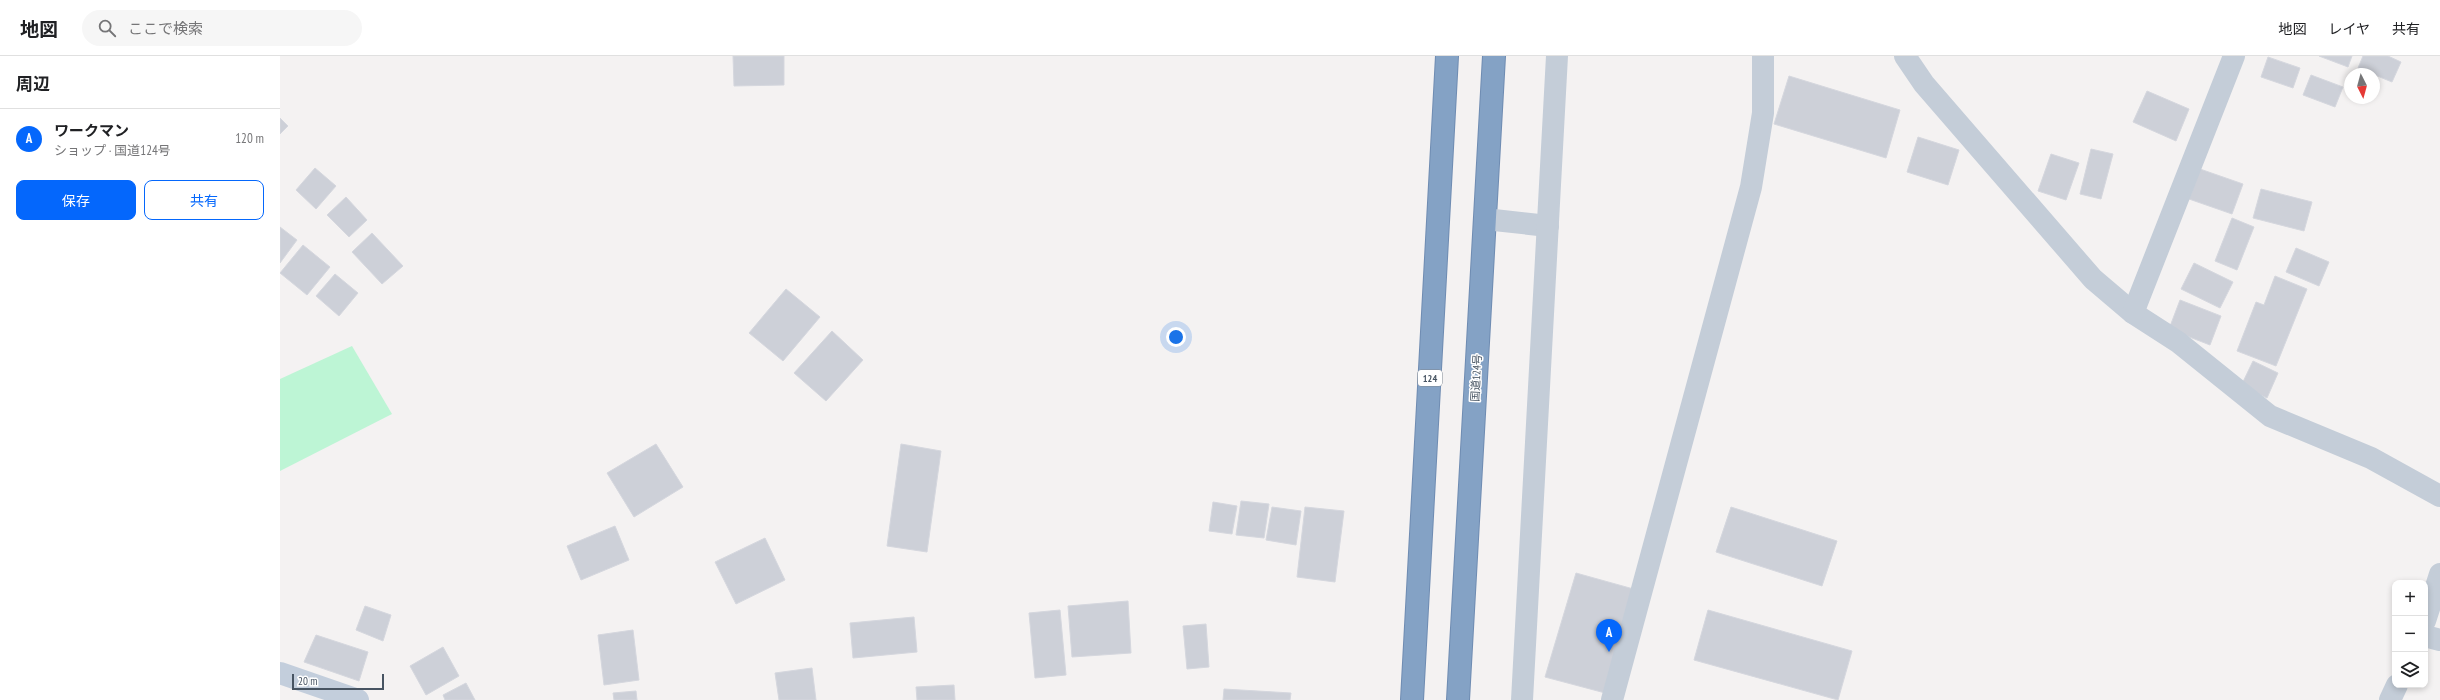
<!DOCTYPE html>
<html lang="ja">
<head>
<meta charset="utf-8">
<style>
  body { margin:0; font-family:"PT Sans Narrow","Noto Sans JP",sans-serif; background:#f6f6f6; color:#202124 }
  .controls { position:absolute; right:12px; bottom:12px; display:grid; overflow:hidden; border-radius:8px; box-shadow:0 2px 6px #0003 }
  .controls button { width:36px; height:36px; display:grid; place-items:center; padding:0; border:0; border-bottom:1px solid #e0e0e0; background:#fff; color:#202124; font:20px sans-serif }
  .compass { position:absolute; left:2064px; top:12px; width:36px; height:36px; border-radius:50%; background:#fff; box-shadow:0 2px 6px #0003; rotate:174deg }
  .scale { position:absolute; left:12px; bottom:10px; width:92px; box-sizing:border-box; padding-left:4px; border:2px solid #475462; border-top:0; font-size:11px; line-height:14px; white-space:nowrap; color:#475462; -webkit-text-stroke:3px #fff; paint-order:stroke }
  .you { position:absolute; left:896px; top:281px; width:14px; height:14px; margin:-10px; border:3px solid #fff; border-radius:50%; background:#1a73e8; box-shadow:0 0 0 6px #1a73e833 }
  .badge { display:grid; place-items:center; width:26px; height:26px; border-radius:50%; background:#0467fc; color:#fff; font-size:13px; font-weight:700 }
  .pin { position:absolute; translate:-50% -33px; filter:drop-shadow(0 1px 2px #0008) }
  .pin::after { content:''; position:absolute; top:21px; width:14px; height:12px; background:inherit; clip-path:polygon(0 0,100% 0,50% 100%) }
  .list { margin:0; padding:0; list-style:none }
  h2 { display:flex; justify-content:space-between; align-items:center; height:52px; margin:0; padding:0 16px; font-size:17px }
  h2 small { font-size:13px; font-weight:400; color:#757577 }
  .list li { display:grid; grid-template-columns:26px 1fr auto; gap:12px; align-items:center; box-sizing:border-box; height:60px; padding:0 16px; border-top:1px solid #e0e0e0 }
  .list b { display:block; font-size:15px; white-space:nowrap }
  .list p { margin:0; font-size:13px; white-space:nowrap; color:#757577 }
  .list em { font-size:13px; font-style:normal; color:#757577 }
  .actions { display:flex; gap:8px; padding:12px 16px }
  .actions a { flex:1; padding:9px 0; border:1px solid #0467fc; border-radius:8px; text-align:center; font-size:14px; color:#0467fc }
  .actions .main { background:#0467fc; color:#fff }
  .icon { flex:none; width:22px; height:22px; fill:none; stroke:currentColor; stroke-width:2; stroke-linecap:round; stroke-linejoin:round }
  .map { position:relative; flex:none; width:2160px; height:644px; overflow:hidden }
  header { display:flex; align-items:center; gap:24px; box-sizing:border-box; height:56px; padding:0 20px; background:#fff; border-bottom:1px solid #e0e0e0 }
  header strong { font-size:19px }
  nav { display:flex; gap:22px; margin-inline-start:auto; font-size:14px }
  .search { width:280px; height:36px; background:#f6f6f6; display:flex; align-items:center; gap:10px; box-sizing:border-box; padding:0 14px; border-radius:22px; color:#757577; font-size:15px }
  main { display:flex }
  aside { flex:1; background:#fff }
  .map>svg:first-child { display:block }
  .green { fill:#bdf5d5 }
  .building { fill:#cdd0d8; stroke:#d5d7de }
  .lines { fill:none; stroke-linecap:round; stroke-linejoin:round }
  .highway-casing { stroke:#6f8cb2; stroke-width:24 }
  .street { stroke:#c4cdd8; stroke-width:22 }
  .secondary { stroke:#c3cedc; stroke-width:22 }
  .highway { stroke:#84a2c5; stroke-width:22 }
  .labels { text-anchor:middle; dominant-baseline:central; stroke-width:3; stroke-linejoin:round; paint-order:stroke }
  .shield { fill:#fff; stroke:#7e8791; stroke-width:1 }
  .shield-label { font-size:10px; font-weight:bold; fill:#475462 }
  .street-label { font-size:11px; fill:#475462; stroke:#fff }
</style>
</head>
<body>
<header>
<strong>地図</strong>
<div class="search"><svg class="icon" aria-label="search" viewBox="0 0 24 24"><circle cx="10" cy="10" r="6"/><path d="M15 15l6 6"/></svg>ここで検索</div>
<nav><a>地図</a><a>レイヤ</a><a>共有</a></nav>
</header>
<main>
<aside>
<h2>周辺<small></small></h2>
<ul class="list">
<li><span class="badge">A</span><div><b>ワークマン</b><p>ショップ · 国道124号</p></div><em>120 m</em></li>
</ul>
<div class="actions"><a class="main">保存</a><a>共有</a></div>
</aside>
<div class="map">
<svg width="2160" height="644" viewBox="0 0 2160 644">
  <rect width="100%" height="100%" fill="#f4f2f2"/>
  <path class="green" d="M72 290 112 358 0 415V323Z"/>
  <g class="building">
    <path d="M453 0H504V29L454 30Z"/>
    <path d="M2039 0H2072L2068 11Z"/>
    <path d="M2083 0H2108L2121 6 2112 26 2078 12Z"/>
    <path d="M1988 1 2020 12 2013 32 1981 21Z"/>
    <path d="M2031 19 2063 31 2055 51 2023 39Z"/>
    <path d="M1509 20 1620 54 1606 102 1494 68Z"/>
    <path d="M1867 35 1909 53 1896 85 1853 66Z"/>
    <path d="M0 62 8 70 0 78Z"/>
    <path d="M1638 81 1679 94 1668 129 1627 116Z"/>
    <path d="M1811 93 1833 98 1821 143 1800 138Z"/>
    <path d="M1771 98 1799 107 1786 144 1758 135Z"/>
    <path d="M35 112 56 130 36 153 16 134Z"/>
    <path d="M1920 113 1963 128 1952 158 1909 143Z"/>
    <path d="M1981 133 2032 146 2024 175 1973 162Z"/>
    <path d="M66 141 87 164 69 181 47 159Z"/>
    <path d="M1952 162 1974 171 1957 214 1935 205Z"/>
    <path d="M0 171 17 184 0 207Z"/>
    <path d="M92 177 123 210 102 228 72 196Z"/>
    <path d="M23 189 50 211 27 239 0 217Z"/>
    <path d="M2016 192 2049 206 2039 230 2006 216Z"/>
    <path d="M1914 207 1953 226 1940 252 1901 233Z"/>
    <path d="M55 218 78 237 59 260 36 240Z"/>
    <path d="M1995 220 2027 233 1996 310 1957 295 1976 246 1984 249Z"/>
    <path d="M506 233 540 261 503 305 469 277Z"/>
    <path d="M1900 244 1941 260 1930 289 1889 273Z"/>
    <path d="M552 275 583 304 546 345 514 317Z"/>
    <path d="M1973 305 1998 317 1987 342 1961 330Z"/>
    <path d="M376 388 403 431 354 461 327 417Z"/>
    <path d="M621 388 661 395 647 496 607 490Z"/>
    <path d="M961 445 989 448 984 482 956 479Z"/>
    <path d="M933 446 957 450 952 478 929 475Z"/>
    <path d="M992 451 1021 455 1016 489 986 484Z"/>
    <path d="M1025 451 1064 455 1055 526 1017 521Z"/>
    <path d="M1451 451 1557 485 1542 530 1436 496Z"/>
    <path d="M335 470 349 504 301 524 287 490Z"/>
    <path d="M485 482 505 524 456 548 435 506Z"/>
    <path d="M1296 517 1357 534 1329 638 1265 621Z"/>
    <path d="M848 545 851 597 792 601 788 550Z"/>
    <path d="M85 550 111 559 103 585 76 574Z"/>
    <path d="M780 554 786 619 755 622 749 557Z"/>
    <path d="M1428 554 1572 595 1558 644 1414 604Z"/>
    <path d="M634 561 637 596 573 602 570 567Z"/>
    <path d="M926 568 929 611 907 613 903 570Z"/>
    <path d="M353 574 359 624 324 629 318 579Z"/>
    <path d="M36 579 88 596 79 625 24 606Z"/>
    <path d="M163 591 179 620 146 639 130 610Z"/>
    <path d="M532 612 536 644H499L495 617Z"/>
    <path d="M186 627 195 644H165L163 639Z"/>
    <path d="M674 629 675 644H637L636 631Z"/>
    <path d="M944 633 1011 637 1010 644H943Z"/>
    <path d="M356 635 357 644H334L333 637Z"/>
  </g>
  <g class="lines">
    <g class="highway-casing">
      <g id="highway">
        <path d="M1132 644 1167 0"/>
        <path d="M1178 644 1214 0"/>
      </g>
    </g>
    <g class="street">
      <path d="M1625 0 1644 28 1813 223 1853 257 1898 286 1990 360 2091 402 2160 440"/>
      <path d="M1205 163 1268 170"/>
      <path d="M1853 257 1954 0"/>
      <path d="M2145 565 2160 518"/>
      <path d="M2145 580 2160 584"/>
      <path d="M1242 644 1277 0"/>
      <path d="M1332 644 1471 131 1483 57V0"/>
      <path d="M2110 644 2117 629"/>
    </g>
    <path class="secondary" d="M0 617 78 644"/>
    <use href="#highway" class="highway"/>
  </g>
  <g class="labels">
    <rect class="shield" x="1138" y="314" width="24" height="16" rx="3"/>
    <g class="shield-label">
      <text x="1150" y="322">124</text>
    </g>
    <g class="street-label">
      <text transform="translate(1196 322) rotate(-87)">国道124号</text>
    </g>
  </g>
</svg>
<div class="controls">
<button>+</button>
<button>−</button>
<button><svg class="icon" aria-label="layers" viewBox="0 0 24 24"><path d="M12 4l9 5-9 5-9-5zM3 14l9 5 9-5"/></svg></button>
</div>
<svg class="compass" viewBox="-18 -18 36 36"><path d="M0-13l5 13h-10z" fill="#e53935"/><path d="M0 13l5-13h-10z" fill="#757577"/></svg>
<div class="scale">20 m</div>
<div class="you"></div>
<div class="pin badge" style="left:1329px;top:596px">A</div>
</div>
</main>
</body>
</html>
